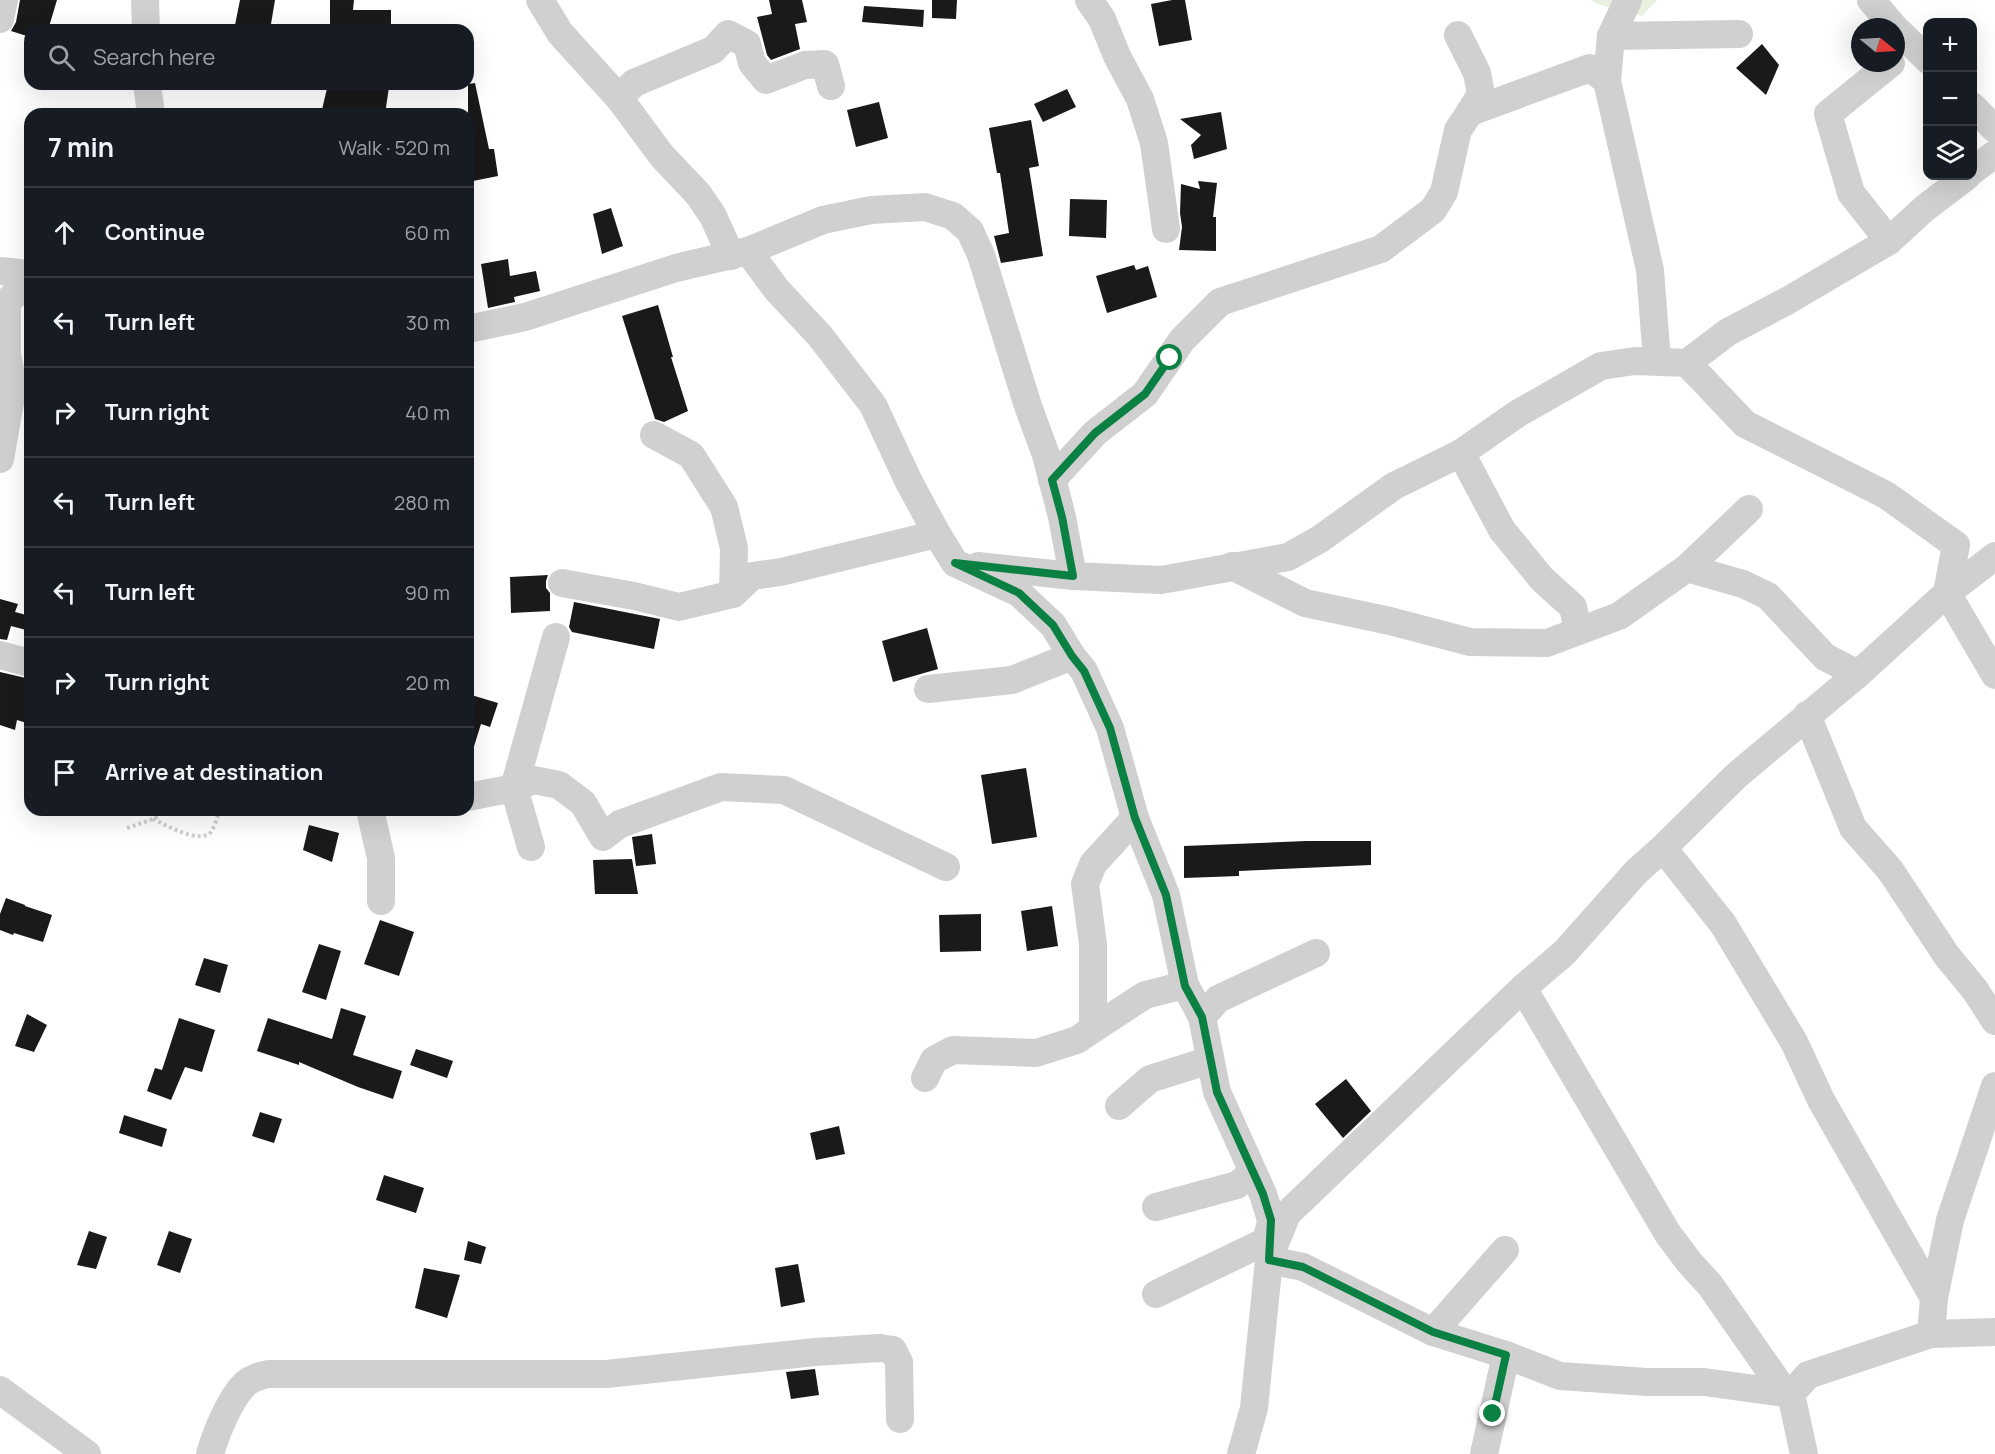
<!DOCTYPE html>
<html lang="en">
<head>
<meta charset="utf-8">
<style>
  body { margin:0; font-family:Manrope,sans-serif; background:#20242c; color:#f1f3f6 }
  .controls { position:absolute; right:18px; top:18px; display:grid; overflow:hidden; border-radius:12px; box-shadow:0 6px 24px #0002 }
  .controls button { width:54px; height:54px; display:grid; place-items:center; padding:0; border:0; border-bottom:2px solid #363941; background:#171b24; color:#f1f3f6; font:30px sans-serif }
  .compass { position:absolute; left:1851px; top:18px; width:54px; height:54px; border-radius:50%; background:#171b24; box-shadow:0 6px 24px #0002; rotate:108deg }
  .stop { position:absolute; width:18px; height:18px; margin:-14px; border:4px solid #0b8043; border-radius:50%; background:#fff }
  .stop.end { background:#0b8043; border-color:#fff; box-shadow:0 2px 6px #0008 }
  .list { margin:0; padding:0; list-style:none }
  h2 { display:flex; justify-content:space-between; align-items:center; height:78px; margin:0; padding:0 24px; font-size:26px }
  h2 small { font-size:20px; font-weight:400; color:#9ea1a6 }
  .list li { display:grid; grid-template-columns:39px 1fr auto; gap:18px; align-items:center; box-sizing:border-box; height:90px; padding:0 24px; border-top:2px solid #363941 }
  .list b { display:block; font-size:22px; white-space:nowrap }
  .list em { font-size:20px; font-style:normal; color:#9ea1a6 }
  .icon { flex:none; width:33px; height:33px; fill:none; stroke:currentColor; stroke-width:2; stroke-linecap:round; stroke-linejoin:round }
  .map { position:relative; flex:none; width:1995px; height:1454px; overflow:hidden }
  .search { position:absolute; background:#171b24; box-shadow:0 6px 24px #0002; left:24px; top:24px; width:450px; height:66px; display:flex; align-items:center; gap:15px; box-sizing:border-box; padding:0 21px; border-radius:18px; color:#9ea1a6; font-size:22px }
  .panel { position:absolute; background:#171b24; box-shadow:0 6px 24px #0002; left:24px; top:108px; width:450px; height:708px; border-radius:18px }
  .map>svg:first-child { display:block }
  .green { fill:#e9f0e0 }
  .building { fill:#1a1a1a }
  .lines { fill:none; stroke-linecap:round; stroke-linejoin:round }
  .path { stroke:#d0d0d0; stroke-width:4; stroke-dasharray:3 3; stroke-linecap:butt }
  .minor { stroke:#d0d0d0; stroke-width:28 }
  .route { stroke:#0b8043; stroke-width:8 }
</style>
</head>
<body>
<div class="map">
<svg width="1995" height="1454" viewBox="0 0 1995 1454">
  <rect width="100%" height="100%" fill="#fff"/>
  <path class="green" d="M1591 0H1657L1642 16 1597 4Z"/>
  <g class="building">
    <path d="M20 0H57L48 30H30V37L11 31 16 22Z"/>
    <path d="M240 0H275L270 30H234Z"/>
    <path d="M330 0H354L353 10H391V30H330Z"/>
    <path d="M769 0H802L807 22 795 24 800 49 771 60 767 55 757 17 772 14Z"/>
    <path d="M932 0H957L956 19 932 18Z"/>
    <path d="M1172 0H1185L1192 40 1159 46 1151 4Z"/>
    <path d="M864 6 924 10 923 27 862 22Z"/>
    <path d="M1762 44 1779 65 1766 95 1736 68Z"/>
    <path d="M475 83 489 149H494L498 176 468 182V84Z"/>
    <path d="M328 84H368L389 87 385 114H321Z"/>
    <path d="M1067 89 1076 107 1043 122 1034 104Z"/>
    <path d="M879 102 888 138 856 147 847 110Z"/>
    <path d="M1221 112 1227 149 1194 159 1191 145 1201 135 1180 119Z"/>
    <path d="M1031 120 1039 166 1029 168 1043 256 1001 263 994 236 1009 233 1000 173H997L989 128Z"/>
    <path d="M1198 181 1217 183 1213 217H1216V251L1179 250 1182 227 1180 213 1181 184 1200 189Z"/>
    <path d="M1070 199 1107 200 1106 238 1069 236Z"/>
    <path d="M611 208 623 246 602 254 593 214Z"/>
    <path d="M508 259 510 276 536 271 540 291 514 297 515 302 488 308 481 264Z"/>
    <path d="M1134 265 1136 270 1148 266 1157 297 1107 313 1096 276Z"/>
    <path d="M658 305 673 357H671L688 411 664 422 655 419 622 316Z"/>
    <path d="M548 575 546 581V588L550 593V611L511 613 510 577Z"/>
    <path d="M0 599 18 604 15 612 30 616V631L11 626 7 640 0 639Z"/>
    <path d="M574 602 660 619 654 649 572 632 569 627Z"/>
    <path d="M927 628 938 669 893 682 882 641Z"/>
    <path d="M0 672 30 679V724L17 720 15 730 0 725Z"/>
    <path d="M468 694 498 703 490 727 481 724 471 756 468 755Z"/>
    <path d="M1026 768 1037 837 992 844 981 775Z"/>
    <path d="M309 825 339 833 332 862 303 850Z"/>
    <path d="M652 834 656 864 636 866 632 837Z"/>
    <path d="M1306 841H1371V865L1239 871V876L1184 878V846Z"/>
    <path d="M632 859 638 894H595L593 860Z"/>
    <path d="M6 898 25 905V906L52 915 43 942 14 933 13 935 0 930V914Z"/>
    <path d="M1052 906 1058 946 1027 951 1021 911Z"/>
    <path d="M981 914V951L940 952 939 915Z"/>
    <path d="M380 920 414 932 399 976 364 964Z"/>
    <path d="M319 944 341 951 326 1000 302 992Z"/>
    <path d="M204 958 228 965 220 993 195 985Z"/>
    <path d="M341 1008 366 1016 353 1055 402 1071 393 1099 358 1087 299 1062V1065L257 1051 268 1018 332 1039Z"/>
    <path d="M27 1014 47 1025 34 1052 15 1046Z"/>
    <path d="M179 1018 215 1030 202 1072 185 1067 171 1100 147 1091 155 1068 162 1070Z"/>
    <path d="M416 1049 453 1061 447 1078 410 1065Z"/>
    <path d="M1346 1079 1371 1111 1343 1138 1315 1104Z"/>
    <path d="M260 1112 282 1119 274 1143 252 1136Z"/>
    <path d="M124 1115 167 1129 162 1147 119 1133Z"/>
    <path d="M839 1126 845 1154 816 1160 810 1133Z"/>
    <path d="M384 1175 424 1188 416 1213 376 1200Z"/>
    <path d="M89 1231 107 1237 96 1269 77 1265Z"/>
    <path d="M169 1231 192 1239 180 1273 157 1265Z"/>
    <path d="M468 1241 486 1247 481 1264 464 1260Z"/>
    <path d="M798 1264 805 1302 781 1307 775 1268Z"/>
    <path d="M424 1268 460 1275 447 1318 415 1308Z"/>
    <path d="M815 1369 819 1395 791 1399 786 1372Z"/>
  </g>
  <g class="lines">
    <g class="path">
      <path d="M153 819C166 825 200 845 211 832 215 826 217 817 220 810"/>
      <path d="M127 828 153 819 168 810"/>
    </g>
    <g class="minor">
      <path d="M145 0 146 30"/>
      <path d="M540 0 560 33 619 98 662 156 698 194 713 216 731 256"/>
      <path d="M1089 0 1102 19 1117 56 1140 99 1154 143 1166 229"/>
      <path d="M1628 0 1611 36 1607 81 1650 270 1657 361"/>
      <path d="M1871 0 1894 27"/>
      <path d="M0 19 4 0"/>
      <path d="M1896 29 1928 60"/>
      <path d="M1458 35 1477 73 1481 94 1470 112"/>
      <path d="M1611 36 1739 34"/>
      <path d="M147 84 151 114"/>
      <path d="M619 98 634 83 713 50 728 34 747 44 752 63 766 80 805 65 825 64 831 86"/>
      <path d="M1972 106 1995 129"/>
      <path d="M1972 171 1995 154"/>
      <path d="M1889 241 1851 193 1828 114 1891 63"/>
      <path d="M748 251 777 290 820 336 873 405 909 482 937 534 955 563 1019 593 1053 625 1072 656 1084 671 1110 728 1135 818 1166 895 1185 985 1202 1017 1217 1092 1263 1194 1271 1220 1269 1260 1254 1408 1241 1454"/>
      <path d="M0 271 30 274"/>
      <path d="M468 329 525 317 676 268 748 251 823 220 871 210 925 207 953 216 970 231 981 255 1028 406 1046 455 1062 517 1073 576"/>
      <path d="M1687 363 1745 424 1886 495 1956 545 1947 593 1995 675"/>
      <path d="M654 435 691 455 724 507 734 548 733 594"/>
      <path d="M1461 453 1502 530 1542 579 1573 607 1578 631"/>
      <path d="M0 459 13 385 7 354V302L30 279"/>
      <path d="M1052 480 1095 433 1145 394 1182 340 1220 302 1381 249 1433 210 1444 192 1458 130 1470 112 1590 68 1607 81"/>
      <path d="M978 566 1073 576 1161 580 1288 557 1320 539 1394 486 1461 453 1517 414 1601 366 1635 361 1687 363 1728 332 1787 301 1889 241 1925 208 1967 176"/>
      <path d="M1232 566 1305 603 1390 621 1470 642 1547 643 1619 616 1687 568 1749 509"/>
      <path d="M1687 568 1743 584 1768 596 1825 657 1858 674"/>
      <path d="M562 583 634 596 679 607 733 594 752 576 781 572 937 534"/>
      <path d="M0 655 30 663"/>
      <path d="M928 689 1012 680 1072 656"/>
      <path d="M1807 715 1853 828 1890 870 1947 956 1975 990 1995 1021"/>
      <path d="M468 797 514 788 534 780 559 785 583 803 603 837 620 824 721 787 784 790 946 867"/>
      <path d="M370 810 381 858V901"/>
      <path d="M531 847 514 788 556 637"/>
      <path d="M1663 848 1723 924 1794 1042 1821 1100 1934 1298"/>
      <path d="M1523 988 1668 1234 1689 1262 1710 1285 1779 1384 1791 1394 1804 1454"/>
      <path d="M1202 1017 1218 999 1316 953"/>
      <path d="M1093 1029 1145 995 1185 985"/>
      <path d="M925 1078 934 1060 953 1050 1036 1053 1077 1040 1093 1029V944L1085 884 1093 864 1135 818"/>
      <path d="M1119 1106 1150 1079 1210 1060"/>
      <path d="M1156 1207 1237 1185 1253 1172"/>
      <path d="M1274 1246 1287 1214 1523 988 1565 952 1637 871 1663 848 1737 775 1858 674 1947 593 1995 556"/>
      <path d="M1269 1260 1303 1267 1433 1332 1506 1355 1560 1376 1647 1382H1704L1791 1394"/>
      <path d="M1156 1294 1266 1241 1271 1222"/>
      <path d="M1433 1332 1505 1250"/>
      <path d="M1931 1334 1934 1298 1950 1220 1995 1086"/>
      <path d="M0 1390 87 1454"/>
      <path d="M1791 1394 1808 1375 1931 1334 1995 1332"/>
      <path d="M210 1454C216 1433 230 1398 246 1383 252 1378 260 1376 268 1374H606L815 1352 880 1348 893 1350 899 1362 900 1419"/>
      <path d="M1484 1454 1506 1355"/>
    </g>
  </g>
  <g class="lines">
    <path class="route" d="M1170 358 1145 394 1095 433 1052 480 1062 517 1073 576 955 563 1019 593 1053 625 1072 656 1084 671 1110 728 1135 818 1166 895 1185 986 1202 1017 1217 1092 1263 1194 1271 1220 1269 1260 1303 1267 1433 1332 1506 1355 1493 1414"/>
  </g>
</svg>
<div class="controls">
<button>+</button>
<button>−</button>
<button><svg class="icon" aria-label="layers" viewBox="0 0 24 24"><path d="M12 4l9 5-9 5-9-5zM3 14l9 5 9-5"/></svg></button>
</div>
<svg class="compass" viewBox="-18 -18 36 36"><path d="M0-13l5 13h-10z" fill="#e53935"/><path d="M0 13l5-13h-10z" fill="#9ea1a6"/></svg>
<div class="stop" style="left:1170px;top:358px"></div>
<div class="stop end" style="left:1493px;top:1414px"></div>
<div class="search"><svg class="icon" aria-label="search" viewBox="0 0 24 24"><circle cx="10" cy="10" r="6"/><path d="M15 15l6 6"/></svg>Search here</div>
<section class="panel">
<h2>7 min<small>Walk · 520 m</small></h2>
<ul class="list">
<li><svg class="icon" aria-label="ahead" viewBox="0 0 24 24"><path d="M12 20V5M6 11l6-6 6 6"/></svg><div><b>Continue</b></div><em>60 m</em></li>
<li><svg class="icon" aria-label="left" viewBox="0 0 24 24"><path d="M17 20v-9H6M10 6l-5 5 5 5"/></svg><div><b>Turn left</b></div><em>30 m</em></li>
<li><svg class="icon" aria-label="right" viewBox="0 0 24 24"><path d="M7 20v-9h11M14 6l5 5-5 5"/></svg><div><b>Turn right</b></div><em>40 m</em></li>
<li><svg class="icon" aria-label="left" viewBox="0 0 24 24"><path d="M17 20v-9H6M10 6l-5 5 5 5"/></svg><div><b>Turn left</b></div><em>280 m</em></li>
<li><svg class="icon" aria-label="left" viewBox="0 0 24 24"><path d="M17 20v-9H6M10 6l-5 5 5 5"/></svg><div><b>Turn left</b></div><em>90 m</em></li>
<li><svg class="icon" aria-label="right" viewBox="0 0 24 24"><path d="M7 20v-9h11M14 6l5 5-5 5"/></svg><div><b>Turn right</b></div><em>20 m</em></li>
<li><svg class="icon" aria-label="arrive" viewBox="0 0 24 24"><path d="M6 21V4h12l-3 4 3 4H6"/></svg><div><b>Arrive at destination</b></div></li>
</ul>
</section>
</div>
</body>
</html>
